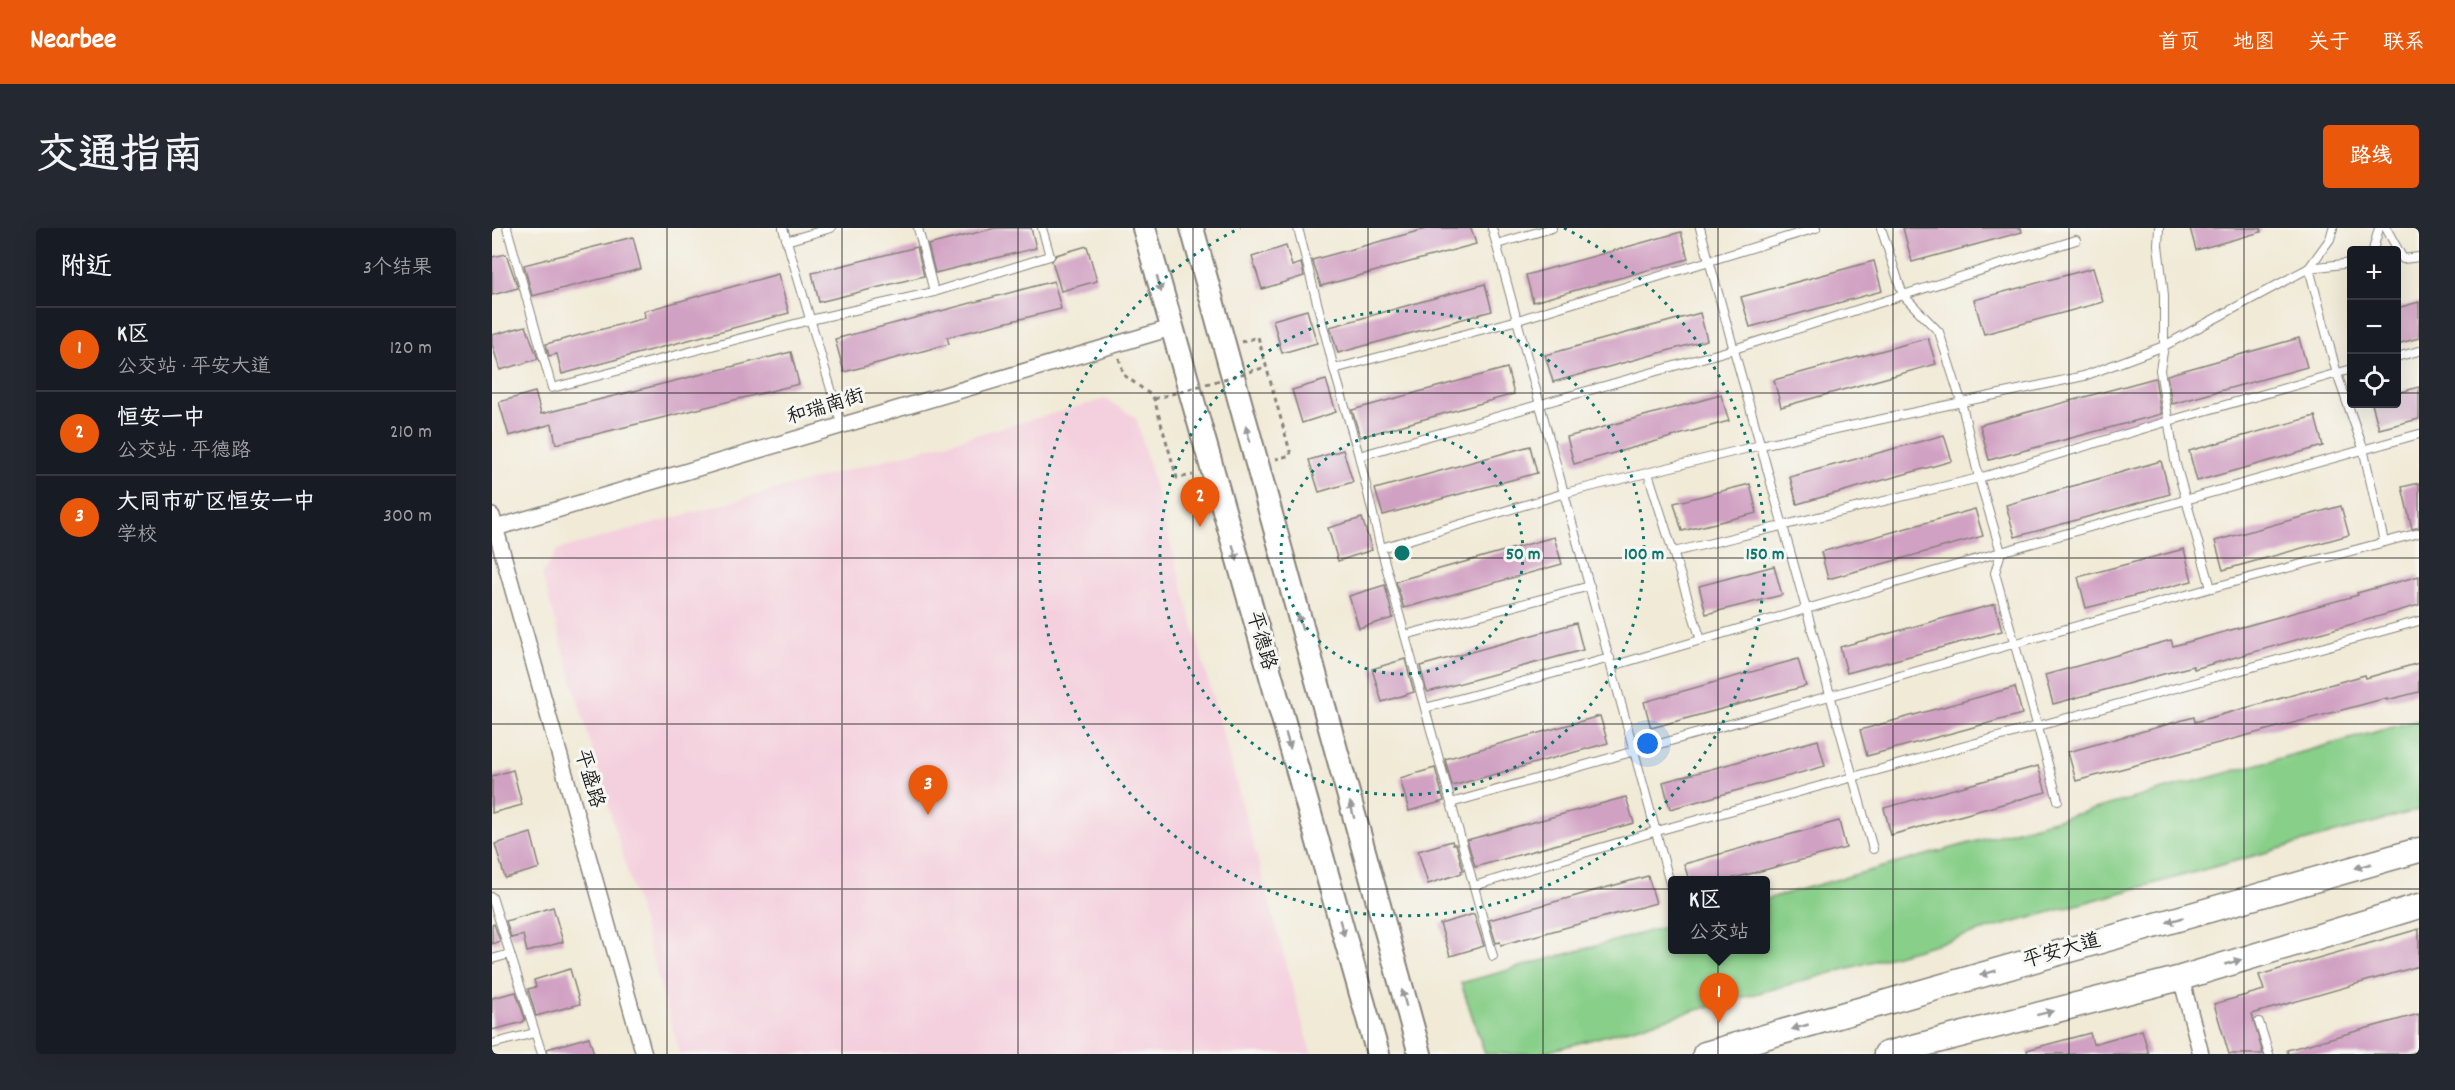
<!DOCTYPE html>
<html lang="zh">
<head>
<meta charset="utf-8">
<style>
  body { margin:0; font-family:Dekko,"LXGW WenKai TC",sans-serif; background:#242831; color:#f1f3f6 }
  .controls { position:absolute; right:18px; top:18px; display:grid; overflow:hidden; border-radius:6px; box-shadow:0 6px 24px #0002 }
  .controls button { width:54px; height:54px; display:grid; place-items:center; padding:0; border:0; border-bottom:2px solid #363941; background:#171b24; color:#f1f3f6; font:30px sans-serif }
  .you { position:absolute; left:1156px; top:516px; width:21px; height:21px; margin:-15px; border:4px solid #fff; border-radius:50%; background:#1a73e8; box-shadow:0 0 0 9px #1a73e833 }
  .badge { display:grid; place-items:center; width:39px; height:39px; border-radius:50%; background:#ea580c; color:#fff; font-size:20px; font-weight:700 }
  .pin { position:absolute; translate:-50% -50px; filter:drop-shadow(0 2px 3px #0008) }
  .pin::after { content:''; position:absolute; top:32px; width:21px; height:18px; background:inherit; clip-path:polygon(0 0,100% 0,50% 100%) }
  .popup { position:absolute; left:1176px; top:648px; width:102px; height:78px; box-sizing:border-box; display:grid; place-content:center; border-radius:6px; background:#171b24; filter:drop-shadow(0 2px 4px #0005); font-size:20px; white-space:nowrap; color:#9ea1a6 }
  .popup b { font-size:22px; color:#f1f3f6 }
  .popup::after { content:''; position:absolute; left:50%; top:100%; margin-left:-12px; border:12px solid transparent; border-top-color:#171b24 }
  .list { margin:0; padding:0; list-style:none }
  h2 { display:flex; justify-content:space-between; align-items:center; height:78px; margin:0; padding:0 24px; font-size:26px }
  h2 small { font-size:20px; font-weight:400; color:#9ea1a6 }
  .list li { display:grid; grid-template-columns:39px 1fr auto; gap:18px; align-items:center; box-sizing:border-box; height:84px; padding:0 24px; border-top:2px solid #363941 }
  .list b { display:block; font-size:22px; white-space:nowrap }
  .list p { margin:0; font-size:20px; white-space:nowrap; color:#9ea1a6 }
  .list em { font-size:20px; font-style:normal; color:#9ea1a6 }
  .icon { flex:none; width:33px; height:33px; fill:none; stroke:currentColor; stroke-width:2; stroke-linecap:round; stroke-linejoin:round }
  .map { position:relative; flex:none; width:1927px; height:826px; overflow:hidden; border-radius:6px }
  header { display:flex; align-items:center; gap:36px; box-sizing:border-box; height:84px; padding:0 30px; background:#ea580c; color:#fff }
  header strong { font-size:28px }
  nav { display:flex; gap:33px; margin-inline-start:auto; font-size:21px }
  .intro { display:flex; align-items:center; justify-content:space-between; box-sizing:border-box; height:144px; padding:0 36px }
  h1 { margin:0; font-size:42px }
  .button { padding:15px 27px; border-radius:6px; background:#ea580c; color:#fff; font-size:21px; font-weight:700 }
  main { display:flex; gap:36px; padding:0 36px }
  aside { flex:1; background:#171b24; border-radius:6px; box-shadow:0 6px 24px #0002 }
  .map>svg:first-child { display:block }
  .built { fill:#f4cfdd }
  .green { fill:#88cf89; stroke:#527652; stroke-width:1.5 }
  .building { fill:#d1a1c3 }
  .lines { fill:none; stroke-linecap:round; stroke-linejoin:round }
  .service-casing { stroke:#86837a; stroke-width:10 }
  .minor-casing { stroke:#86837a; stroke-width:18 }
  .secondary-casing { stroke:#86837a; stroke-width:26 }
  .primary-casing { stroke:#86837a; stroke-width:27 }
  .path { stroke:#86837a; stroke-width:3; stroke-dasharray:4.5 4.5; stroke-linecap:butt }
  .service { stroke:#fff; stroke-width:8 }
  .minor { stroke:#fff; stroke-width:15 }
  .secondary { stroke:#fff; stroke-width:22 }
  .primary { stroke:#fff; stroke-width:24 }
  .path-bridge { stroke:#86837a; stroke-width:3; stroke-dasharray:4.5 4.5; stroke-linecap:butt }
  .oneway { fill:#999 }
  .grid { fill:none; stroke:#1c1c1c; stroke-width:1.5; stroke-opacity:0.55 }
  .ring { fill:none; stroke:#0f766e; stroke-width:3; stroke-dasharray:3 6 }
  .labels { text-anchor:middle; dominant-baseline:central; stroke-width:6; stroke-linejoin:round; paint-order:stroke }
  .street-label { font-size:20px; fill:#1c1c1c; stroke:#f6f6f2 }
  .centre { fill:#0f766e; stroke:#f6f6f2; stroke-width:3 }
  .ring-label { font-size:18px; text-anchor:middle; font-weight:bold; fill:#0f766e; stroke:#f6f6f2; stroke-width:6; stroke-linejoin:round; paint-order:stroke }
</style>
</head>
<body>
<header>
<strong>Nearbee</strong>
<nav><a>首页</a><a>地图</a><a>关于</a><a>联系</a></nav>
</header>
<div class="intro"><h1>交通指南</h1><a class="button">路线</a></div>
<main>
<aside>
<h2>附近<small>3个结果</small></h2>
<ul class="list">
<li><span class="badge">1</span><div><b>K区</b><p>公交站 · 平安大道</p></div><em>120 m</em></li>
<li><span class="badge">2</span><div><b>恒安一中</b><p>公交站 · 平德路</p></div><em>210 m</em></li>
<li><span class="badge">3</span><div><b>大同市矿区恒安一中</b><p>学校</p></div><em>300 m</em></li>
</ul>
</aside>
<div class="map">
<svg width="1927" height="826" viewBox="0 0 1927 826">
  <rect width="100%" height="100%" fill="#f6f6f2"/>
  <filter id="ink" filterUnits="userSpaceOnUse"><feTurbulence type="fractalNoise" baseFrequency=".0167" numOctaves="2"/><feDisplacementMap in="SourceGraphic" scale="12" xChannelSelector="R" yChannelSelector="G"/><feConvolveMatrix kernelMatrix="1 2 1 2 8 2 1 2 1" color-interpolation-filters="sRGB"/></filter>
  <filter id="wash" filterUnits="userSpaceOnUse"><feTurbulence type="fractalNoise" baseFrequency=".008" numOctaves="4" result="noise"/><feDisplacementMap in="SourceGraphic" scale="24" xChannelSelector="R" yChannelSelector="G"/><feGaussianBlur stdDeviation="1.35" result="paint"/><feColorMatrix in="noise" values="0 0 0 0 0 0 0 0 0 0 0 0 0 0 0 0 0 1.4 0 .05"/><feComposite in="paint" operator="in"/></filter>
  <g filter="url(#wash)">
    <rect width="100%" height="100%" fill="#f1ead7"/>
    <path class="built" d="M614 171 644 190 819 826H188L50 347 65 322Z"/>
    <path class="green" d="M1927 492V582L1047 826H993L969 755 1180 697V722H1274V671Z"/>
    <g id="blocks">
      <g class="building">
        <path d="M503 0H539L544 20 443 45 436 17Z"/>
        <path d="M937 0H979L984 16 829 58 820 32Z"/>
        <path d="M1411 0H1529L1530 4 1420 34Z"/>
        <path d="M1698 0H1769V4L1704 22Z"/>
        <path d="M1189 4 1196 31 1041 74 1034 47Z"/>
        <path d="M141 9 149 41 40 68 32 37Z"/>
        <path d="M595 18 605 53 569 63 560 33 564 27Z"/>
        <path d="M794 18 800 38 809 35 812 48 770 61 760 29Z"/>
        <path d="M425 19 432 48 327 74 320 45Z"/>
        <path d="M14 26 26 60 0 67V29Z"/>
        <path d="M1382 33 1390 63 1258 99 1249 69Z"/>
        <path d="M1601 40 1611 74 1492 106 1482 72Z"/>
        <path d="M286 46 297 85 70 146 65 126 57 128 54 116 153 90 152 83Z"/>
        <path d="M562 53 569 81 455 109 457 116 352 144 343 111Z"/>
        <path d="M993 56 1000 83 846 125 838 99Z"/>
        <path d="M1927 74V110L1905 116V80Z"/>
        <path d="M815 82 825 115 790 125 781 92Z"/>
        <path d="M1208 85 1215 112 1061 154 1053 127Z"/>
        <path d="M34 98 46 131 8 142 0 116V107Z"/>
        <path d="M1436 110 1444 136 1289 179 1282 152Z"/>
        <path d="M1807 110 1815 139 1680 176 1675 147Z"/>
        <path d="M299 124 307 156 64 216 60 196 17 208 7 174 43 164 49 186Z"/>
        <path d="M1015 140 1022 166 868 209 860 182Z"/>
        <path d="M1663 150 1669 186 1497 232 1488 197Z"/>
        <path d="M834 152 844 184 810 195 800 162Z"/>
        <path d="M1927 159V191L1887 201 1880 176H1905V165Z"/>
        <path d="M1229 167 1237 193 1082 236 1075 209Z"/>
        <path d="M1823 188 1831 218 1705 253 1697 223Z"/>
        <path d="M1452 207 1460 233 1305 276 1298 249Z"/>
        <path d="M1038 218 1045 245 891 287 883 261Z"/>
        <path d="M851 222 861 254 827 264 817 232Z"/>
        <path d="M1669 233 1678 266 1523 309 1514 277Z"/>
        <path d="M1927 255V299L1920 301 1910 259Z"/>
        <path d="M1258 256 1265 285 1190 303 1182 275Z"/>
        <path d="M1849 278 1857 307 1731 342 1723 313Z"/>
        <path d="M1483 281 1491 308 1336 351 1329 324Z"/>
        <path d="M870 290 880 322 846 333 836 300Z"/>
        <path d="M1062 309 1070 336 912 380 904 354 908 352Z"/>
        <path d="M1692 321 1700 353 1594 380 1586 349Z"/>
        <path d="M1282 338 1290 367 1214 386 1207 358Z"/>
        <path d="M1927 348V377L1702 441 1701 438 1561 476 1553 447 1679 412 1681 418 1866 367 1865 365Z"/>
        <path d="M893 357 901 390 867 400 857 368Z"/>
        <path d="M1503 376 1510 403 1355 445 1348 419Z"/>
        <path d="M1084 395 1091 422 936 464 934 461 928 438Z"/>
        <path d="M913 431 922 464 890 474 880 441Z"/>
        <path d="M1306 431 1314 458 1159 500 1152 474Z"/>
        <path d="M1927 435V464L1895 472V470L1584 553 1576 524 1702 489 1703 494 1873 447 1874 450Z"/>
        <path d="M1523 459 1530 486 1375 528 1368 502Z"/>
        <path d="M1108 488 1116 515 960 558 953 531Z"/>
        <path d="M1326 512 1333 538 1178 581 1171 554Z"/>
        <path d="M1546 538 1554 564 1399 607 1392 580Z"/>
        <path d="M943 540 952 573 917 583 908 550Z"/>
        <path d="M21 542 30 577 0 585V548Z"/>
        <path d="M1134 569 1142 595 983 639 975 612Z"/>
        <path d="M1347 593 1354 620 1235 652H1197L1192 636Z"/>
        <path d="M39 605 48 640 13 650 3 616Z"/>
        <path d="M960 613 961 616H964L971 642 969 643 970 645 936 656 926 623Z"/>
        <path d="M1156 648 1164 675 1009 717 1008 714 1004 715 997 692Z"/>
        <path d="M61 679 71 714 35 724 31 707 19 710 14 693Z"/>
        <path d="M982 686 992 718 958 728 948 696Z"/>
        <path d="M2 696 8 713 0 716V697Z"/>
        <path d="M1927 701V738L1760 786 1771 826H1737L1722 776 1772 762 1767 747Z"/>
        <path d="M78 741 88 776 44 788 36 761 44 759 42 752Z"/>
        <path d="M24 764 33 791 31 794 0 802V770Z"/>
        <path d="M1927 786V823L1916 826H1796L1795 822Z"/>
        <path d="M1650 802 1657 826H1536L1535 822 1598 805 1601 816Z"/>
        <path d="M97 809 102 826H56L55 821Z"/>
      </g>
    </g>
  </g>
  <g filter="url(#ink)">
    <use href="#blocks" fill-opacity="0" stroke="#86837a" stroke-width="1.5"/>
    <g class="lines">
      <g class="service-casing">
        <g id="service">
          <path d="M15 0 60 160 318 92 442 64 558 28 550 0"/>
          <path d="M291 0 350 198"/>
          <path d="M426 0 442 64"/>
          <path d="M806 0 842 141 867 228 889 320 1001 728"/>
          <path d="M1000 0 1180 663"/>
          <path d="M1208 0 1381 621"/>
          <path d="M1389 0 1411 67 1447 104 1469 173 1487 250 1509 324 1503 345 1566 572"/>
          <path d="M1667 0 1666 17 1672 67V118L1668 142 1683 233 1719 360"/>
          <path d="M1894 0 1911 31 1927 29"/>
          <path d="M294 13 339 0"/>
          <path d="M1005 16 1060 0"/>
          <path d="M1881 22 1887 0"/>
          <path d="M1860 35 1817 40 1845 146 1871 220 1892 314"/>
          <path d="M1904 129 1927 123"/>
          <path d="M842 141 1026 92 1324 0"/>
          <path d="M867 228 1242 121 1584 12"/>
          <path d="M1156 245 1209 412"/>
          <path d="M889 320 1073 265 1269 217 1592 148 1672 118 1817 40 1838 11 1841 0"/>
          <path d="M1182 324 1487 250 1677 193 1860 141"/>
          <path d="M913 407 1098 358"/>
          <path d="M1120 438 1509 324 1927 206"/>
          <path d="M933 480 1118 430"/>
          <path d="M959 575 1719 360 1927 305"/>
          <path d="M982 658 1165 603 1927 393"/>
          <path d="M0 669 50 826"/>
          <path d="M0 731 18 726"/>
          <path d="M1767 794 1777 826"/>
          <path d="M0 816 42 805"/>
        </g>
      </g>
      <g class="minor-casing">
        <g id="minor">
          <path d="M0 288 152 826"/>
          <path d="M0 301 679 100"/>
          <path d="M1689 750 1709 826"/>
        </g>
      </g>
      <g class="secondary-casing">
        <g id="secondary">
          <path d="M652 0 886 826"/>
          <path d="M700 0 928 826"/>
        </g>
      </g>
      <g class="primary-casing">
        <g id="primary">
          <path d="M1213 826 1927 622"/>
          <path d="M1394 826 1689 750 1927 678"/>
        </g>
      </g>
      <g class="path">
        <path d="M749 114 766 109 799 227 784 231"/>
        <path d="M627 130 632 147 659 167 662 171 685 250 701 247"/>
      </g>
      <use href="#service" class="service"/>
      <use href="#minor" class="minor"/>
      <use href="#secondary" class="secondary"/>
      <use href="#primary" class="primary"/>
      <path class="path-bridge" d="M662 171 774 139"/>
    </g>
    <defs><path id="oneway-solid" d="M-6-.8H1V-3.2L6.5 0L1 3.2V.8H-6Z" transform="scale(1.5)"/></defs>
    <g class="oneway">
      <use href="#oneway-solid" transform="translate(667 56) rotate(75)"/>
      <use href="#oneway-solid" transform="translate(756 206) rotate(-105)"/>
      <use href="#oneway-solid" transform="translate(743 325) rotate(74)"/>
      <use href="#oneway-solid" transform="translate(808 394) rotate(-105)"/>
      <use href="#oneway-solid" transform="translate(796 513) rotate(74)"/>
      <use href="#oneway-solid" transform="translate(860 582) rotate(-105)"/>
      <use href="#oneway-solid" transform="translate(1871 638) rotate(164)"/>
      <use href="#oneway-solid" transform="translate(1683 692) rotate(164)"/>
      <use href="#oneway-solid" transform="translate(850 700) rotate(74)"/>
      <use href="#oneway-solid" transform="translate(1741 734) rotate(-17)"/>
      <use href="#oneway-solid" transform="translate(1496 745) rotate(164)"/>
      <use href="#oneway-solid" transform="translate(912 770) rotate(-105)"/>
      <use href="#oneway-solid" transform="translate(1553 785) rotate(-14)"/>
      <use href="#oneway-solid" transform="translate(1308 799) rotate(164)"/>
    </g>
  </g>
  <path class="grid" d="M175 0V826M350 0V826M526 0V826M701 0V826M876 0V826M1051 0V826M1226 0V826M1401 0V826M1577 0V826M1752 0V826M0 165H1860M1904 165H1927M0 330H1927M0 496H1927M0 661H1927"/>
  <g class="ring">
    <circle cx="910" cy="325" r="121"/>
    <circle cx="910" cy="325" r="242"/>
    <path d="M1072 0A363 363 0 1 1 748 0"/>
  </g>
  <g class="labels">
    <g class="street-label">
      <text transform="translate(334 180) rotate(-17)">和瑞南街</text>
      <text transform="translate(768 413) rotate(74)">平德路</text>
      <text transform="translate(96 551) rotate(74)">平盛路</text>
      <text transform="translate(1570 724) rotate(-16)">平安大道</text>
    </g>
  </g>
  <circle cx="910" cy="325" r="9" class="centre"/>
  <g class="ring-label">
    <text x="1031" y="331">50 m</text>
    <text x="1152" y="331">100 m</text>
    <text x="1273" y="331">150 m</text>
  </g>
</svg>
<div class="controls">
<button>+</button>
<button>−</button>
<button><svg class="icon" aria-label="locate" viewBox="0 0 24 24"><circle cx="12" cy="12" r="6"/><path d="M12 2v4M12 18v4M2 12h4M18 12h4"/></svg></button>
</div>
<div class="you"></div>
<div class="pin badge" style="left:1227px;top:795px">1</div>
<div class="popup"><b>K区</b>公交站</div>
<div class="pin badge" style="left:708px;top:299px">2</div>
<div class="pin badge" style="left:436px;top:587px">3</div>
</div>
</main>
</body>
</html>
